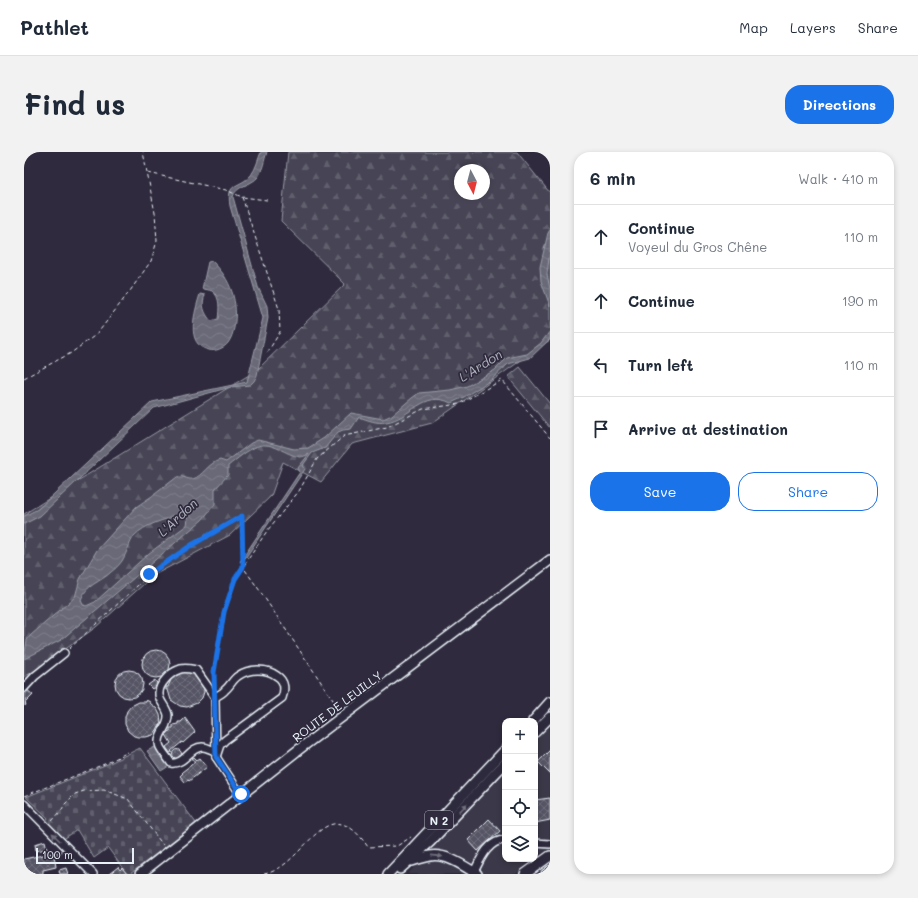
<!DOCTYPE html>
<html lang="en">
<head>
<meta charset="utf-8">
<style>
  body { margin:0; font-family:Mali,sans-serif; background:#f2f2f3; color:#1f2937 }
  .controls { position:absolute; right:12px; bottom:12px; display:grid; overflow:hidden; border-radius:8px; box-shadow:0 2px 6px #0003 }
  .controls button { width:36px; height:36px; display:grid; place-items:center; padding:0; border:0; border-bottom:1px solid #e0e1e3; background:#fff; color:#1f2937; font:20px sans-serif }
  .compass { position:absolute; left:430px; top:12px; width:36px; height:36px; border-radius:50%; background:#fff; box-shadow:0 2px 6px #0003; rotate:173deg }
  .scale { position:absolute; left:12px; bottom:10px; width:98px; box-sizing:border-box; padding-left:4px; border:2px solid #e8f1f8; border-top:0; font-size:11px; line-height:14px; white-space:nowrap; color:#e8f1f8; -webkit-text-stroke:3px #2f2a3d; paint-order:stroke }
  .stop { position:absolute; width:12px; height:12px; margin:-9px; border:3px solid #1a73e8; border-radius:50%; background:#fff }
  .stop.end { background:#1a73e8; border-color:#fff; box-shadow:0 1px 4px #0008 }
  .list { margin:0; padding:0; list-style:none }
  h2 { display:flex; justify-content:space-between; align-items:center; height:52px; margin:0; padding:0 16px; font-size:17px }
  h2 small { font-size:13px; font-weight:400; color:#747a83 }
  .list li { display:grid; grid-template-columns:26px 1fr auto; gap:12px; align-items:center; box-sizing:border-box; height:64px; padding:0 16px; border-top:1px solid #e0e1e3 }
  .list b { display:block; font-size:15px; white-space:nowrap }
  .list p { margin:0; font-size:13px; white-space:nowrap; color:#747a83 }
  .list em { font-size:13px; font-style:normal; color:#747a83 }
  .actions { display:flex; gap:8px; padding:12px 16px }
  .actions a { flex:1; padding:9px 0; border:1px solid #1a73e8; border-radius:16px; text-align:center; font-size:14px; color:#1a73e8 }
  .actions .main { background:#1a73e8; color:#fff }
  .icon { flex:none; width:22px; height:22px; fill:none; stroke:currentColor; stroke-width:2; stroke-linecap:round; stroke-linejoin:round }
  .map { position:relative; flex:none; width:526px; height:722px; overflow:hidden; border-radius:16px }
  header { display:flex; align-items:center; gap:24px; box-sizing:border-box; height:56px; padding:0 20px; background:#fff; border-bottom:1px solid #e0e1e3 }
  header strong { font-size:19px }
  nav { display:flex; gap:22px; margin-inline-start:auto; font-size:14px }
  .intro { display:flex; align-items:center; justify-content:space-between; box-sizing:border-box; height:96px; padding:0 24px }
  h1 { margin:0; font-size:28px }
  .button { padding:10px 18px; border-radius:16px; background:#1a73e8; color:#fff; font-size:14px; font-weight:700 }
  main { display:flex; gap:24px; padding:0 24px }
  aside { flex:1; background:#fff; border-radius:16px; box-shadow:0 2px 6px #0003 }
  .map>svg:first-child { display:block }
  .built { fill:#3b3749 }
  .forest { fill:url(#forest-firs); stroke:#979aa6; fill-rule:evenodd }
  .cemetery { fill:url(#cemetery-stones); stroke:#979aa6 }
  .water { fill:url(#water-waves); stroke:#9c9fab; fill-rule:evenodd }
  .building { fill:url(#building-cross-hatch); stroke:#e8f1f8 }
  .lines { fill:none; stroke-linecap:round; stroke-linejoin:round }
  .minor-casing { stroke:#e8f1f8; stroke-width:10 }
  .major-casing { stroke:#e8f1f8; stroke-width:12 }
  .path { stroke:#e8f1f8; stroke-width:1; stroke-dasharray:4 3; stroke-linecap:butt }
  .minor { stroke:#2f2a3d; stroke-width:7 }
  .major { stroke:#2f2a3d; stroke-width:9 }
  .oneway { fill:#70707e }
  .route { stroke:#1a73e8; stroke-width:5 }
  .labels { text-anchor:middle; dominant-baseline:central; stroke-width:3.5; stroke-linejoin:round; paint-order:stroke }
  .shield { fill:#2f2a3d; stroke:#b0b5c0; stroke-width:1 }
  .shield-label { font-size:11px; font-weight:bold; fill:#e8f1f8 }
  .street-label { font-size:12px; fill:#e8f1f8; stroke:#2f2a3d }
  .water-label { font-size:13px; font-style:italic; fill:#afb4be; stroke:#2f2a3d }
</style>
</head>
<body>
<header>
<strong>Pathlet</strong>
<nav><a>Map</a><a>Layers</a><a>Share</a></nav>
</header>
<div class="intro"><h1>Find us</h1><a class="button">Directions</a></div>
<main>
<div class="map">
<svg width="526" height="722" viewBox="0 0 526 722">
  <defs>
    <pattern id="forest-firs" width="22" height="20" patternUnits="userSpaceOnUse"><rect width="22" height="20" fill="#464455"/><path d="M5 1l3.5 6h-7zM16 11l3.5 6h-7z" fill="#615f6e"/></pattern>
    <pattern id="cemetery-stones" width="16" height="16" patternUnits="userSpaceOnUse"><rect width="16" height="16" fill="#464455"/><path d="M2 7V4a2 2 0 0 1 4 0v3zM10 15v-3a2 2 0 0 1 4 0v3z" fill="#615f6e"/></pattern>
    <pattern id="water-waves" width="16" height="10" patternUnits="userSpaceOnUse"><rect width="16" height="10" fill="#696978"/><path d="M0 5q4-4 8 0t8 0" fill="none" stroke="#7e7f8c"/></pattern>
    <pattern id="building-cross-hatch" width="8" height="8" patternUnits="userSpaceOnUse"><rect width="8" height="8" fill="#575565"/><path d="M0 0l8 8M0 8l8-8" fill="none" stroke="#6f6e7c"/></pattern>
  </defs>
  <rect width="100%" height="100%" fill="#2f2a3d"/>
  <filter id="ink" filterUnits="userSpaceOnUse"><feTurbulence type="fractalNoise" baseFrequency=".025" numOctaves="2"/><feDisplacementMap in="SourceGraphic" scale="8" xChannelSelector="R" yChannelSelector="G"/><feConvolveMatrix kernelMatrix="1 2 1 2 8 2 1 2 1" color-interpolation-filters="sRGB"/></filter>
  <g filter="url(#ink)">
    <g class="built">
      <path d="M526 569V697L511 704V584Z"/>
      <path d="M481 615V707H508L492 722H384Z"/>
    </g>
    <g class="forest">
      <path d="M264 0H493L526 41V188L408 271 328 292 297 330 259 310 247 344 206 383 130 423 72 475 14 517 0 525V362L233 218 321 132 257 69ZM436 18H460V42H436Z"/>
      <path d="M496 215 526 252V276L484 225Z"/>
    </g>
    <path class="cemetery" d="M116 596 172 671 106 722H103L84 696 70 706 53 678 38 688 21 670 24 666 2 645 86 611Z"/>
    <g class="water">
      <path d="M237 0H243C240 8 239 18 234 25 228 33 211 34 209 45L234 135 243 154 244 166 233 223 230 229 226 233 207 235 130 256 16 364 0 372V364L14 357 128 250 223 230 239 166 206 54C202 29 215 37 227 23 232 17 234 7 237 0Z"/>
      <path d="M526 78V98L523 122 526 137V154L517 129 516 115 524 81Z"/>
      <path d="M188 109C207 127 215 151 210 176 209 181 207 187 204 191 200 196 191 200 185 198 160 193 171 159 176 142L181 143C177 153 180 161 187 169L194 167C195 158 197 145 188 139 185 138 181 137 178 137L184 110Z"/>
      <path d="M526 179V187L506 206 484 212 467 228 440 245 427 251C400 237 386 267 362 270 353 272 344 268 335 265L327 277 319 278 314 280 301 296 288 301 279 313 281 317 222 405 216 410 276 320 274 316 285 302C283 303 279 305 276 305 262 303 248 289 234 294 223 298 213 307 204 314V323L191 337V352L178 368 37 488 0 507 3 488 7 483 51 445 56 427 73 398 112 355 131 342 153 325C159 323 163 328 169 327 179 324 184 311 196 308L202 310 227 291 234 288 270 297 284 296 300 286 327 261 359 267 368 263 388 246 395 241 426 238 443 234 471 218 483 206 503 202 517 191ZM155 363H160L164 366 163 373 124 402 71 450 62 454 59 453 57 448C61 433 77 430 87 420 91 417 95 413 98 409 103 401 105 391 110 384 121 372 140 368 155 363Z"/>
      <path d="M131 595 145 614 137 619 123 599Z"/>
    </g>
    <g class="building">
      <circle cx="132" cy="512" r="14"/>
      <circle cx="105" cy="532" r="14"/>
      <path d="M165 519 170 521 180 534V540L178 546 173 551 163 555 156 554 147 548 144 538H142V535H144L148 525 156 520Z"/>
      <path d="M131 528 134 533 128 537 124 533Z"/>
      <path d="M1 536 9 543 1 551 2 552 1 554Z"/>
      <path d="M122 548 126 550V551L133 557 136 563 137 570 133 578 129 583 122 585H115L110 584 104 579 101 572V565L103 559 107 554 115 550H122Z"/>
      <path d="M161 566 171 580 159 591 158 590 147 599 148 600 146 601 142 595 147 591 141 581 146 579V576H149V573L154 572V570H157Z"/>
      <circle cx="153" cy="602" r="4.5"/>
      <path d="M526 598V622L514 610Z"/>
      <path d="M170 605 173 608 176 606 183 615 165 629 164 628 161 630 156 624 159 621 158 620 171 610 168 606Z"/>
      <path d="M526 646V668L511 671V648Z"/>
      <path d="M465 667 476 679 454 699 444 688Z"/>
      <path d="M21 689 23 697 12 699 11 692Z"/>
      <path d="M38 699 36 702 30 703 32 715 19 718V721L16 722H8V721L0 722V707Z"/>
      <path d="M94 715 96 718 98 716 103 722H85Z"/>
      <path d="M42 716 44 722H36L35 718Z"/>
    </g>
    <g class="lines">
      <g class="minor-casing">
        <g id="minor">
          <path d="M0 536 11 524 40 501"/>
          <path d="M191 545 172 518C167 517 159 515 154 518 146 521 135 532 135 541 134 549 143 555 144 563 145 575 131 584 136 595 139 601 144 606 147 611 161 613 166 594 179 595 183 595 187 598 191 599"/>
          <path d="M191 545C195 543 199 541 201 538 206 534 209 527 214 524 225 516 243 516 253 524 261 529 261 538 258 546L201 588 196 593 192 605"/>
          <path d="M191 545 192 605 217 643"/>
          <path d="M0 652 69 722"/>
          <path d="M511 691 526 692"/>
          <path d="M450 720C456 708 464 688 481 688"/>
          <path d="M521 722 526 718"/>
        </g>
      </g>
      <g class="major-casing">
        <g id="major">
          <path d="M509 569 526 550"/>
          <path d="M511 580 526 565"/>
          <path d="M388 709C394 707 400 705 406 704 422 701 440 714 453 722"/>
          <path d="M376 717 406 690 481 611"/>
          <path d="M116 722 278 595 526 408"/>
          <path d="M364 722 481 598"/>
          <path d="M501 722 526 704"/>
        </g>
      </g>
      <g class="path">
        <path d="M124 21 202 38 218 45 243 48"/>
        <path d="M218 45 255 157 256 180 243 201"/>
        <path d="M0 226 47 201 73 182 106 139 127 109 133 89 131 61 119 0"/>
        <path d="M45 497 125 423 166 394 217 364 219 415 236 439 315 557"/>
        <path d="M190 533V520L200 460 211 427 243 379 275 339 293 307 320 284 363 275 399 257 435 252 478 228 526 286"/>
        <path d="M0 644 83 611 104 600"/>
        <path d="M28 669 37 659 41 652 51 642 60 639 80 638 104 647 139 693"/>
        <path d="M240 722C282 715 301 632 344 695L373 694 387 685"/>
      </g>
      <use href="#minor" class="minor"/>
      <use href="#major" class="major"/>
    </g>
    <defs><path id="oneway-solid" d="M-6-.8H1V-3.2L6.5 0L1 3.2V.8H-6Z"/></defs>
    <g class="oneway">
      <use href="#oneway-solid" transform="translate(439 656) rotate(-47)"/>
      <use href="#oneway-solid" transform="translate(32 685) rotate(-135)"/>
      <use href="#oneway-solid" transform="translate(413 704) rotate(6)"/>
    </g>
  </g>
  <g class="lines" filter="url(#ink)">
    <path class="route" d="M125 422 166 394 218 364 219 415 211 427 200 460 190 520 192 605 217 642"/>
  </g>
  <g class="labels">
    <rect class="shield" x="401" y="659" width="28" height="18" rx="3"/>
    <g class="shield-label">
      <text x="415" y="668">N 2</text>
    </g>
    <g class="street-label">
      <text transform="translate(313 554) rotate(-37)">ROUTE DE LEUILLY</text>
    </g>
    <g class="water-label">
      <text transform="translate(456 213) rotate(-32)">L'Ardon</text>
      <text transform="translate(153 365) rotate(-43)">L'Ardon</text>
    </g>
  </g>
</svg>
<div class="controls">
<button>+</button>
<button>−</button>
<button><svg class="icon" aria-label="locate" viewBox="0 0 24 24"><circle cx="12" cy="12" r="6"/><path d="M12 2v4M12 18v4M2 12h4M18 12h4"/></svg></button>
<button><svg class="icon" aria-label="layers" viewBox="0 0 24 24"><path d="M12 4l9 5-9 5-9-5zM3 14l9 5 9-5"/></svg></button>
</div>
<svg class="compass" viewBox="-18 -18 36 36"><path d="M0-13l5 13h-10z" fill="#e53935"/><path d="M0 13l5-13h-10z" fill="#747a83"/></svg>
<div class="scale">100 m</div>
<div class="stop" style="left:217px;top:642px"></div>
<div class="stop end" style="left:125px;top:422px"></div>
</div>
<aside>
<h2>6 min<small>Walk · 410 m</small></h2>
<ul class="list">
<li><svg class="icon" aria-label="ahead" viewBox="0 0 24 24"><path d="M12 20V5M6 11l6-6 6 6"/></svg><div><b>Continue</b><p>Voyeul du Gros Chêne</p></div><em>110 m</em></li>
<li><svg class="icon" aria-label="ahead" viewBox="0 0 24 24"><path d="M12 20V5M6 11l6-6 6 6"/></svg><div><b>Continue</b></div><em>190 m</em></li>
<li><svg class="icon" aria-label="left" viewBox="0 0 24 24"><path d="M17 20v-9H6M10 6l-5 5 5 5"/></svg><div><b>Turn left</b></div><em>110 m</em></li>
<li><svg class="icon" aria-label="arrive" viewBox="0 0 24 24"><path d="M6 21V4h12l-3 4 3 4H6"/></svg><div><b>Arrive at destination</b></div></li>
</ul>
<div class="actions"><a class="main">Save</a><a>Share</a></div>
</aside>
</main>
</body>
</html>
